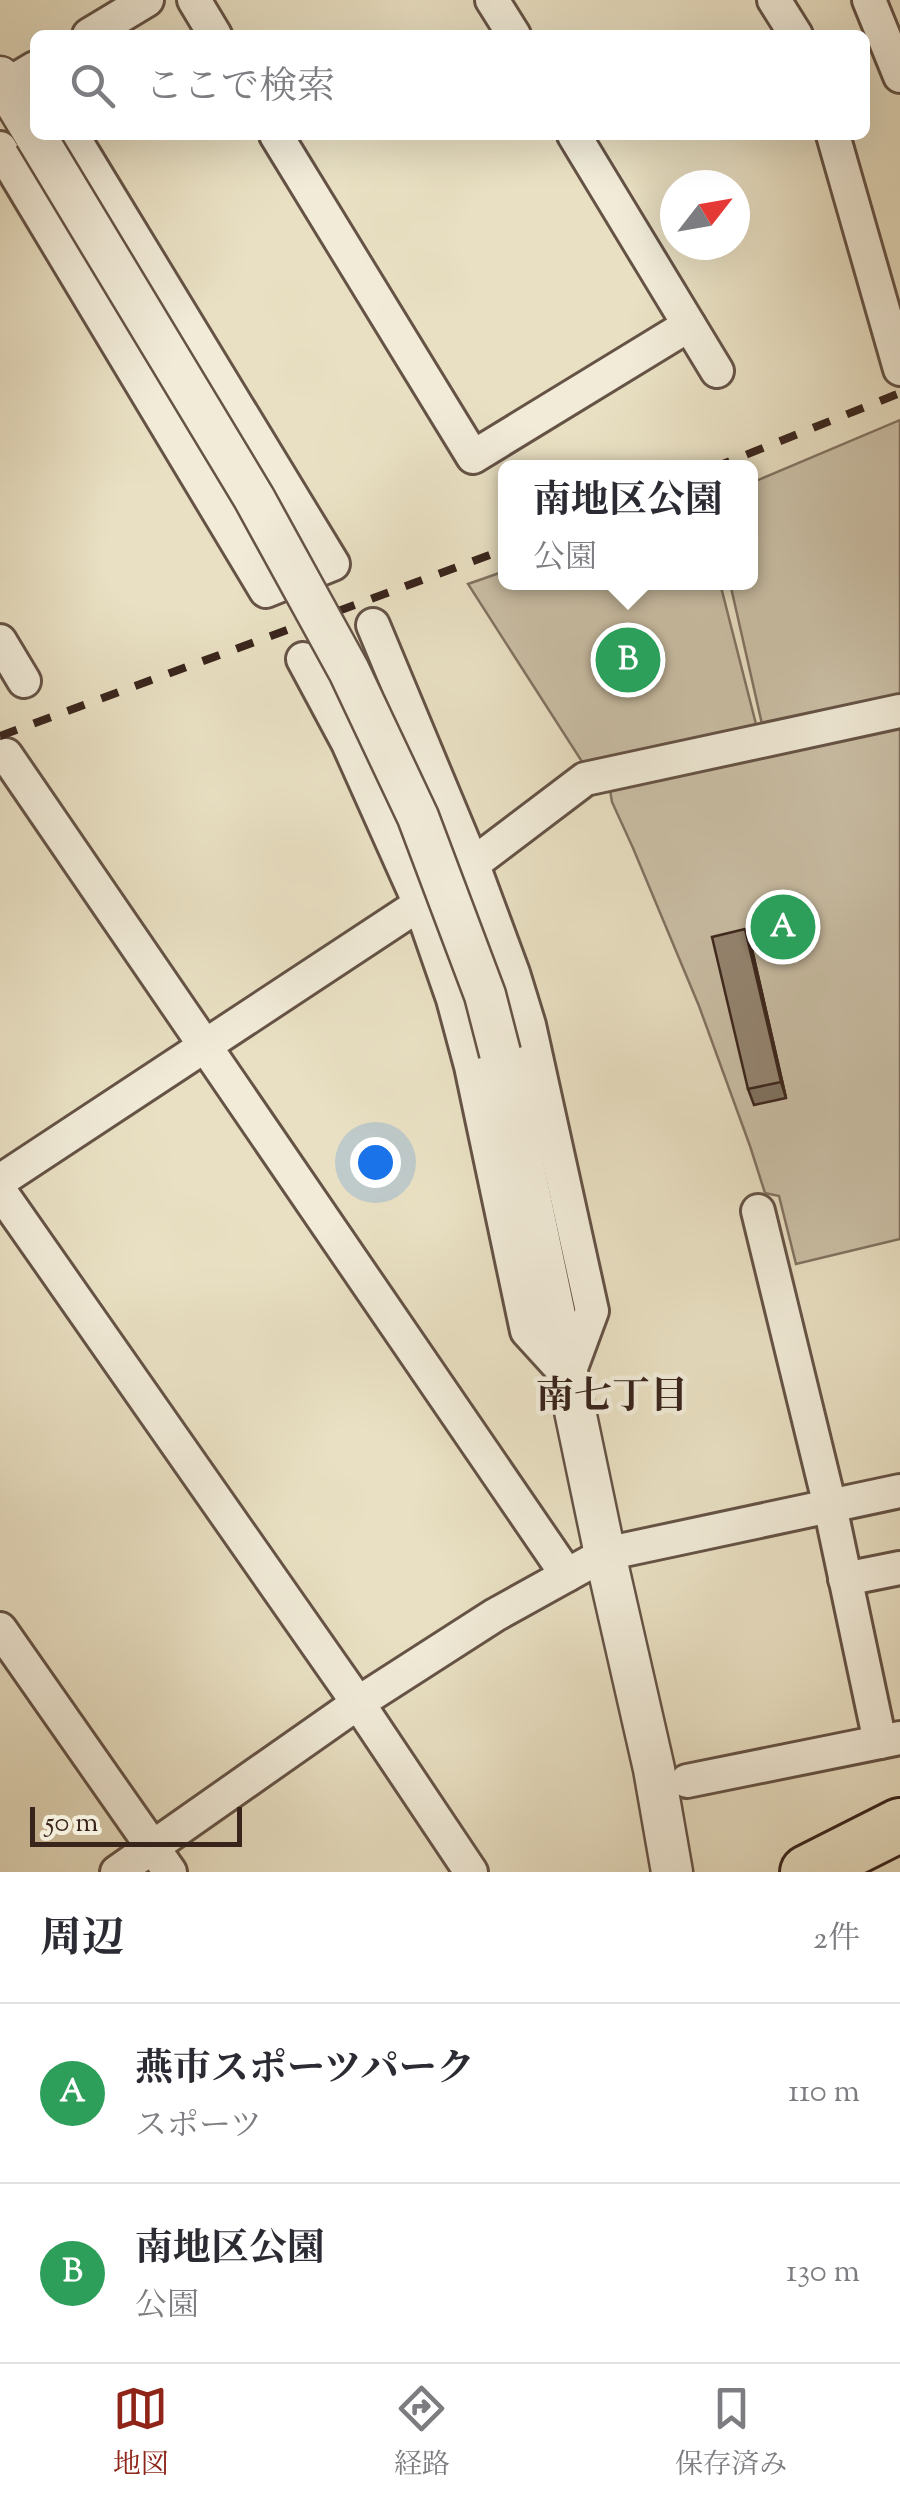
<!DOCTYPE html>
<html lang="ja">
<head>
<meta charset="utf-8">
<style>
  body { margin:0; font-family:"Sorts Mill Goudy","Noto Serif JP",serif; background:#f2f2f3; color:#2b2b33 }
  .compass { position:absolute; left:660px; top:170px; width:90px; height:90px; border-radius:50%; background:#fff; box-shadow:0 10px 40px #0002; rotate:59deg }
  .scale { position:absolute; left:30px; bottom:25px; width:212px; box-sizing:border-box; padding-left:10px; border:5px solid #39241c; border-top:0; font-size:28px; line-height:35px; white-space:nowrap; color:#39241c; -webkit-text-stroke:8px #f1ebd8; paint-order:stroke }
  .you { position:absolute; left:375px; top:1162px; width:35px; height:35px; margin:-25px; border:8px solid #fff; border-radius:50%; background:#1a73e8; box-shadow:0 0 0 15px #1a73e833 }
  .badge { display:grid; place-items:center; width:65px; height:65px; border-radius:50%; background:#8f2418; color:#fff; font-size:32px; font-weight:700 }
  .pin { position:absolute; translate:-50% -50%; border:5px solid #fff; box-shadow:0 2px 10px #0006 }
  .popup { position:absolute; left:498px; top:460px; width:260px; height:130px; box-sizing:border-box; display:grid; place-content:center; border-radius:15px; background:#fff; filter:drop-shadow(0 2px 8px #0005); font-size:32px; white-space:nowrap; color:#7c7c81 }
  .popup b { font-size:38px; color:#2b2b33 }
  .popup::after { content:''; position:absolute; left:50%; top:100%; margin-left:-20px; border:20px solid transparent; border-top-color:#fff }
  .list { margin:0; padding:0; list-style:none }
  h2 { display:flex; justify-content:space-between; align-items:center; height:130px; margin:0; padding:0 40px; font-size:42px }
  h2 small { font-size:32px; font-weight:400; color:#7c7c81 }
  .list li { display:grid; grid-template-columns:65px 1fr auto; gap:30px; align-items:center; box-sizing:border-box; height:180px; padding:0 40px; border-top:2px solid #e1e1e2 }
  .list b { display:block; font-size:38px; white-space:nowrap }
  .list p { margin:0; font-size:32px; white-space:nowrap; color:#7c7c81 }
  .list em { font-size:32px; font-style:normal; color:#7c7c81 }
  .icon { flex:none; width:55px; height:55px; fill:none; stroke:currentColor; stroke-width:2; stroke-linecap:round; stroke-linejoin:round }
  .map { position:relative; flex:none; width:900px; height:1872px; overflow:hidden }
  .search { position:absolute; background:#fff; box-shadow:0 10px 40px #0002; left:30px; right:30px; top:30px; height:110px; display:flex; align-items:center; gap:25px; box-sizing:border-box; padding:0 35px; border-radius:15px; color:#7c7c81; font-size:38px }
  .sheet { height:490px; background:#fff }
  nav { display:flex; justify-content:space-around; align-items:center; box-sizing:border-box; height:140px; border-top:2px solid #e1e1e2; background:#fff; font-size:28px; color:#7c7c81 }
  nav a { display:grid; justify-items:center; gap:5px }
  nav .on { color:#8f2418 }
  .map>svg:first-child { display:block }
  .park { fill:#cbc0a7; stroke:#827262; stroke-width:2.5 }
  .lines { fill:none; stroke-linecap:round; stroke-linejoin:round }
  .minor-casing { stroke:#655346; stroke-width:38 }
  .tertiary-casing { stroke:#655346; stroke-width:45 }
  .trunk-casing { stroke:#39241c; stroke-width:58 }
  .minor { stroke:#f1ebd8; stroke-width:32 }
  .tertiary { stroke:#f1ebd8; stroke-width:40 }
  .trunk { stroke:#e9e0c3; stroke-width:52 }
  .rail { stroke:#39241c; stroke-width:8; stroke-dasharray:18 18; stroke-linecap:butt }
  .tertiary-bridge-casing { stroke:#655346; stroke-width:45; stroke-linecap:butt }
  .tertiary-bridge { stroke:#f1ebd8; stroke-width:40 }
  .wall { fill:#807363; stroke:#39241c; stroke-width:2.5 }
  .shaded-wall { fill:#685e50; stroke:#39241c; stroke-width:2.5 }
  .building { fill:#958673; stroke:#39241c; stroke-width:2.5 }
  .labels { text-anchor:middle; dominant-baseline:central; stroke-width:9; stroke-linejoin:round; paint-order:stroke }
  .neighbourhood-label { font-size:38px; font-weight:bold; fill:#39241c; stroke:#f1ebd8 }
</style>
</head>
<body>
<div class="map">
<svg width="900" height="1872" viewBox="0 0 900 1872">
  <rect width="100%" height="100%" fill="#e9e0c3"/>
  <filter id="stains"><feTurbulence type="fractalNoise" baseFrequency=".002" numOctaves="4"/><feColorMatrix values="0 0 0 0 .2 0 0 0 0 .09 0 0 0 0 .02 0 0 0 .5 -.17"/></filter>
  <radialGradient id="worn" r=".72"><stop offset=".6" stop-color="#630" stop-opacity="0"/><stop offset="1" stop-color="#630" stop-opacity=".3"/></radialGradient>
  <g class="park">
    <path d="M900 420V702L764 733 730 583 750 582 751 483Z"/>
    <path d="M505 571 506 582 720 583 759 736 588 771 468 584Z"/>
    <path d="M900 718V1239L796 1264 779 1196 765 1193 750 1146 699 1006 633 848 612 802 610 790Z"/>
  </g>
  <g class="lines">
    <g class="minor-casing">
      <g id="minor">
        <path d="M194 0 215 35"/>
        <path d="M492 0 514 35"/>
        <path d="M774 0 796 35"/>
        <path d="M869 0 900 76"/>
        <path d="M89 35 147 0"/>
        <path d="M0 89 35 68"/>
        <path d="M276 135 473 457 689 325"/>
        <path d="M574 135 717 371"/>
        <path d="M833 135 900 369"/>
        <path d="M0 148 266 591 333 564 72 135"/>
        <path d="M0 641 24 681"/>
        <path d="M303 659 348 743 420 904 453 999 471 1066 527 1331 568 1376 592 1311 529 1025 513 973 473 865 373 625"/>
        <path d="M6 755 567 1575"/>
        <path d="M0 1181 420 904 585 779 900 711"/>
        <path d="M0 1191 358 1703 471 1872"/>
        <path d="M758 1211 830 1506 880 1742"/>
        <path d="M845 1579 900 1568"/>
        <path d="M0 1629 170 1872"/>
        <path d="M687 1781 900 1738"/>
        <path d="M117 1872 358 1703 495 1615 605 1554 900 1491"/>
      </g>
    </g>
    <g class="tertiary-casing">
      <g id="tertiary">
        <path d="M0 77 35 135"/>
        <path d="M500 1053 605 1554 654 1769 672 1872"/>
      </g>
    </g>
    <g class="trunk-casing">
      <path id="trunk" d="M807 1872 900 1825"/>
    </g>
    <use href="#minor" class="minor"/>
    <use href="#tertiary" class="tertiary"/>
    <use href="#trunk" class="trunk"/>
    <g class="rail">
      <path d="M713 468 900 393"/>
      <path d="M0 736 506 549"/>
    </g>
    <g class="tertiary-bridge-casing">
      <path id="tertiary-bridge" d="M35 135 254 498 349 671 418 817 485 995 500 1053"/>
    </g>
    <use href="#tertiary-bridge" class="tertiary-bridge"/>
  </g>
  <path class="wall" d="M745 929 751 945 786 1098 754 1105 748 1089Z"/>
  <path class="shaded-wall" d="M745 929 751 945 786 1098 781 1082Z"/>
  <path class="building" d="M745 929 781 1082 748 1089 712 937Z"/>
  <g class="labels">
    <g class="neighbourhood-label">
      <text x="612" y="1399">南七丁目</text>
    </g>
  </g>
  <rect width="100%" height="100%" filter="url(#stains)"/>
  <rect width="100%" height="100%" fill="url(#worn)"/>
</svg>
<svg class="compass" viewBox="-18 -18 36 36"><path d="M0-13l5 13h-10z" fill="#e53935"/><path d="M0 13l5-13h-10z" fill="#7c7c81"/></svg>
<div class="scale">50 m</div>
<div class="you"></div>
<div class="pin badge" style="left:783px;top:927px;background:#2e9e5b">A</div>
<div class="pin badge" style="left:628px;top:660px;background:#2e9e5b">B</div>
<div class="popup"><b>南地区公園</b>公園</div>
<div class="search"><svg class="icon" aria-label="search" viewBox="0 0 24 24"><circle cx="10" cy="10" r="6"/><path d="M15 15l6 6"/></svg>ここで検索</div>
</div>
<section class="sheet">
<h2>周辺<small>2件</small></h2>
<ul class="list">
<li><span class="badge" style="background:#2e9e5b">A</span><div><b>燕市スポーツパーク</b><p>スポーツ</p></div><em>110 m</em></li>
<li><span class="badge" style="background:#2e9e5b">B</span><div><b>南地区公園</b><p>公園</p></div><em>130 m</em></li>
</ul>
</section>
<nav>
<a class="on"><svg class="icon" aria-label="map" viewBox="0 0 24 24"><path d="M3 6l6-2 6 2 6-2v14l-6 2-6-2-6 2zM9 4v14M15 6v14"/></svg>地図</a>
<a><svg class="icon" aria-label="directions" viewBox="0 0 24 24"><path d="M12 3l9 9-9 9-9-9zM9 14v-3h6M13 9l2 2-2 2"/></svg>経路</a>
<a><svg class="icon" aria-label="saved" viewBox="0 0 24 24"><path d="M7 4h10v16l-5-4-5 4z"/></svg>保存済み</a>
</nav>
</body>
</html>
